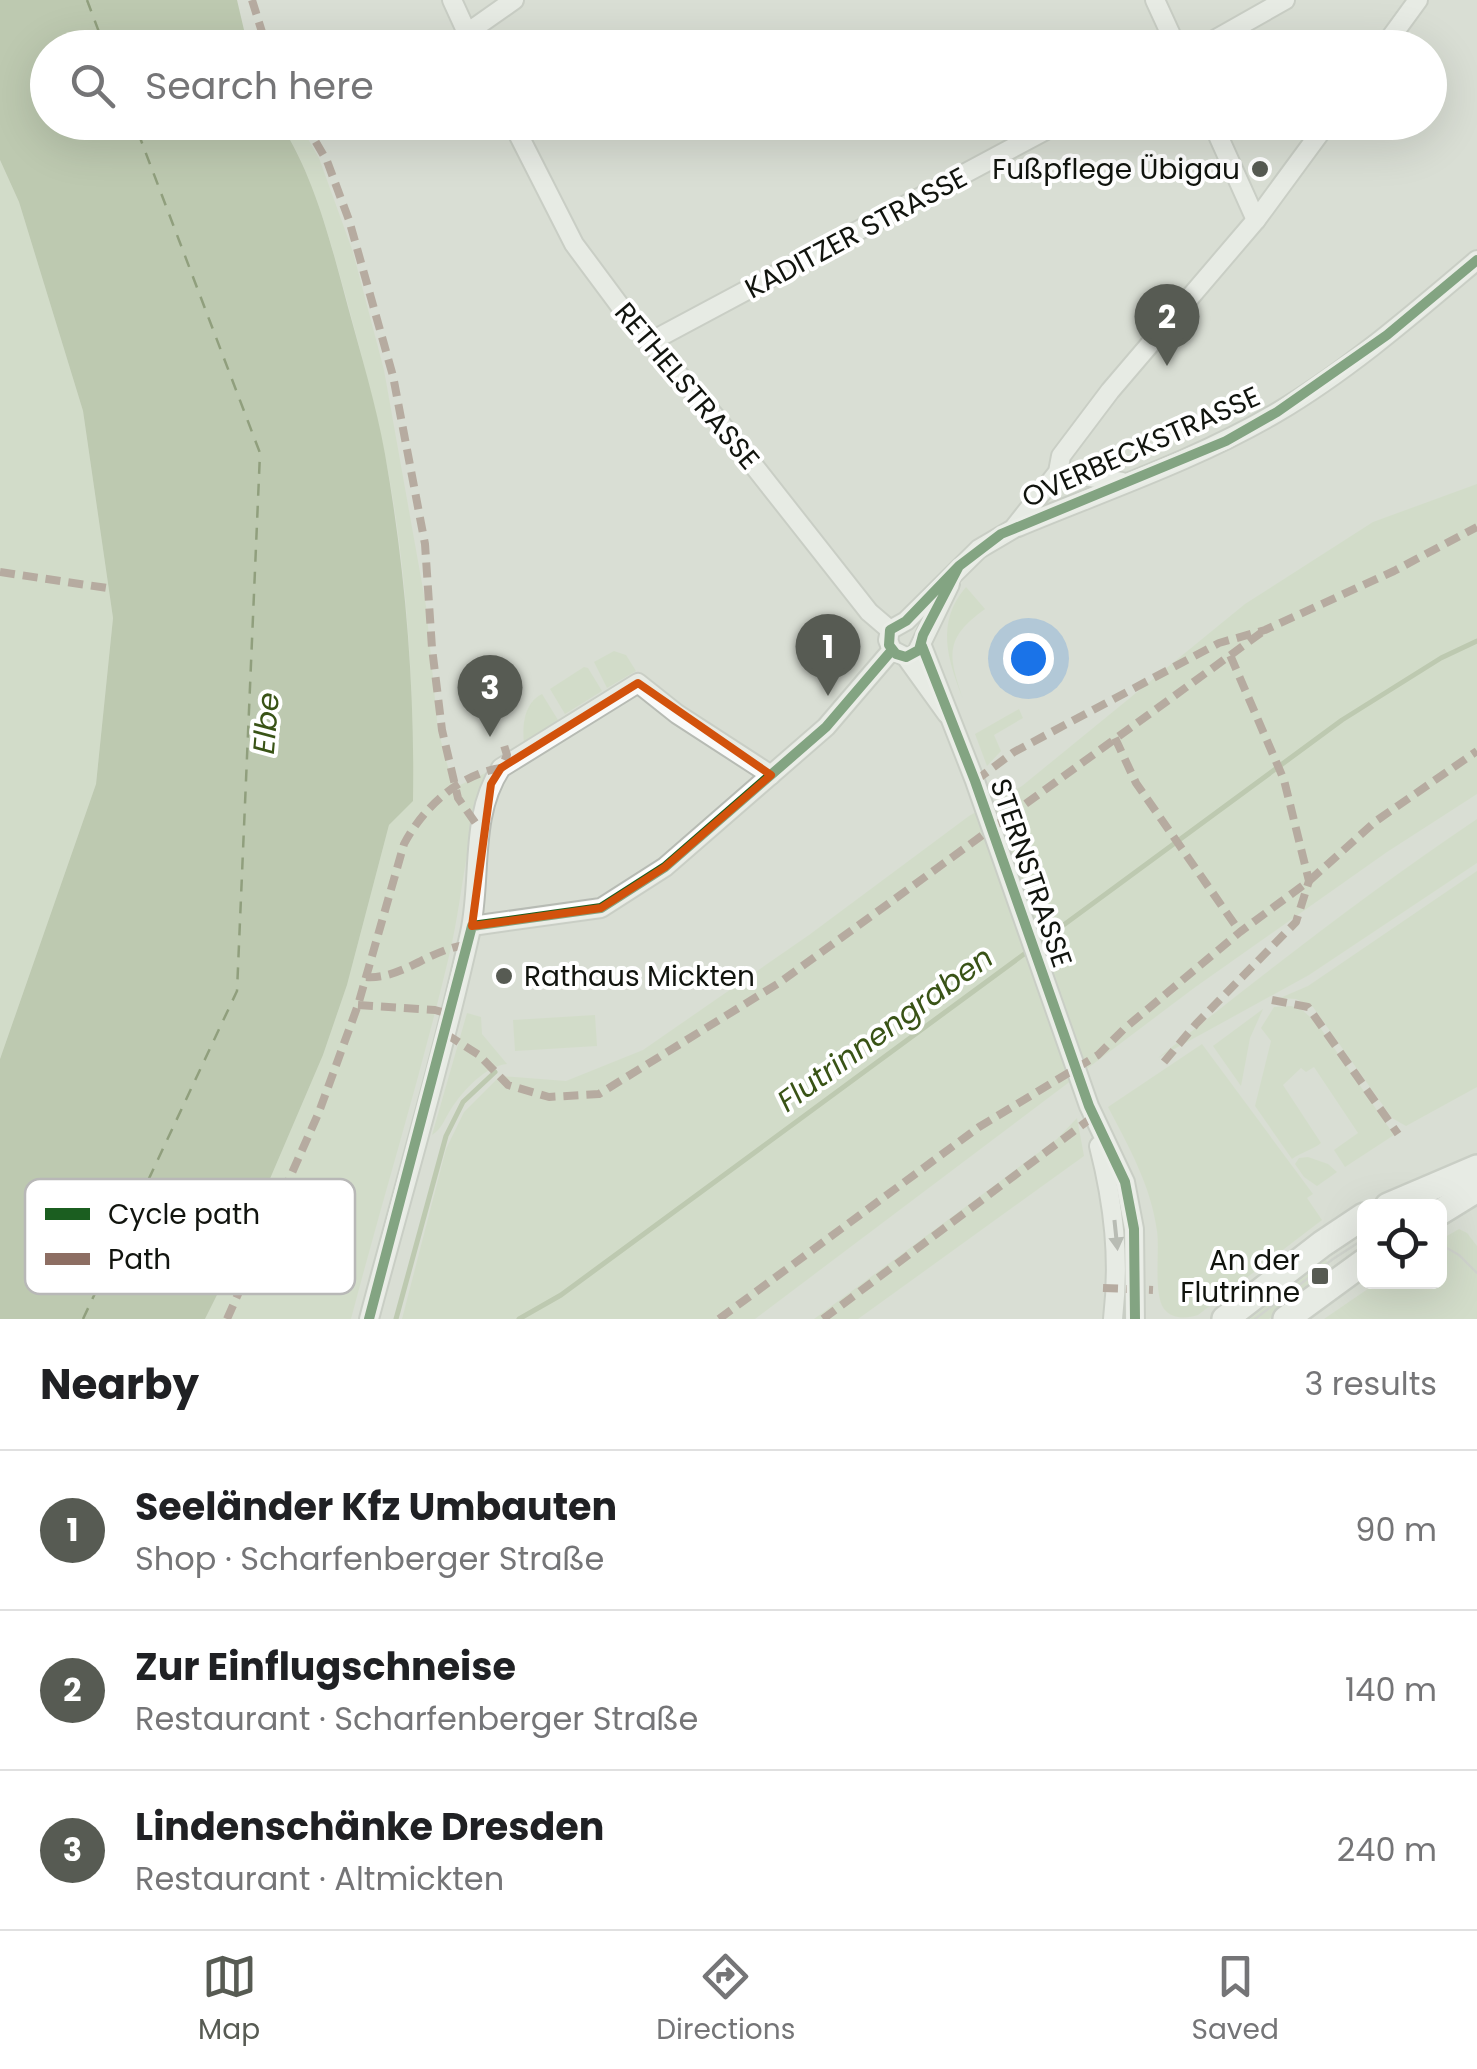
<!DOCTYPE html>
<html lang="en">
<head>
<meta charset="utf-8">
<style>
  body { margin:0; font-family:Poppins,sans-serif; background:#f6f6f6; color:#202124 }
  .controls { position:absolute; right:30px; bottom:30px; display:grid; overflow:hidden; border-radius:15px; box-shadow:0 10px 40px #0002 }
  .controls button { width:90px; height:90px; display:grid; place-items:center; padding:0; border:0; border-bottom:2px solid #e0e0e0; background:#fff; color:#202124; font:50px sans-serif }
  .you { position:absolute; left:1028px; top:658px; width:35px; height:35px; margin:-25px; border:8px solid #fff; border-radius:50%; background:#1a73e8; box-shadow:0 0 0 15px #1a73e833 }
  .badge { display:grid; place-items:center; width:65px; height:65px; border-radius:50%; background:#575b53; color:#fff; font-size:32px; font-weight:700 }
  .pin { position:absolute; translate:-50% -82px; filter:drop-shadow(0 2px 5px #0008) }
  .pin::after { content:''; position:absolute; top:52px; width:35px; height:30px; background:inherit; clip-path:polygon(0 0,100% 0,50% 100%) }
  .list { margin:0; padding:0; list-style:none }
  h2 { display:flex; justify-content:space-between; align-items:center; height:130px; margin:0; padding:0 40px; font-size:42px }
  h2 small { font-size:32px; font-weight:400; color:#757577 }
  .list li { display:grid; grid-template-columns:65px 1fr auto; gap:30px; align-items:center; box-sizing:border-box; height:160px; padding:0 40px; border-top:2px solid #e0e0e0 }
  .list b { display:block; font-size:38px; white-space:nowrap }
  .list p { margin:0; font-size:32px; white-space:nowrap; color:#757577 }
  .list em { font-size:32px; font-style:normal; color:#757577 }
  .icon { flex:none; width:55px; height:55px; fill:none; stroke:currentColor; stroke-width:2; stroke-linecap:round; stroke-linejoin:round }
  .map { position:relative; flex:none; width:1477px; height:1319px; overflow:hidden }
  .search { position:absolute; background:#fff; box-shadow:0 10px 40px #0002; left:30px; right:30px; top:30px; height:110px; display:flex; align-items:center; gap:25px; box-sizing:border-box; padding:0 35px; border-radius:55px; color:#757577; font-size:38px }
  .sheet { height:610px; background:#fff }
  nav { display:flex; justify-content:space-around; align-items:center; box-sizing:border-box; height:140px; border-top:2px solid #e0e0e0; background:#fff; font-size:28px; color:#757577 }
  nav a { display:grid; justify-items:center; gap:5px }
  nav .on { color:#575b53 }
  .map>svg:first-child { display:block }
  .green { fill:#cbdabd }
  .water { fill:#9cb086 }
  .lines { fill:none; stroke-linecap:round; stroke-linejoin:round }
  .stream { stroke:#9cb086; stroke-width:5 }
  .ferry { stroke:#395316; stroke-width:2.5; stroke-dasharray:12 10; stroke-linecap:butt }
  .street-casing { stroke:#b7bbb4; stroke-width:22 }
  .secondary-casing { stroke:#b7bbb4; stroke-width:30 }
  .street { stroke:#f9faf9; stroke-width:18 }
  .secondary { stroke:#f9faf9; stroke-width:25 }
  .tram { stroke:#c6c8c5; stroke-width:2.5 }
  .quiet { stroke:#8d6e63; stroke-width:8; stroke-dasharray:15 8; stroke-linecap:butt }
  .cycleway-casing { stroke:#fff; stroke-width:16 }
  .cycleway { stroke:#1b5e20; stroke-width:10 }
  .oneway { fill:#91928f }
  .marked { fill:none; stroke:#d2520c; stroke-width:8; stroke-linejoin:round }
  .poi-dot { fill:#575b53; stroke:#fff; stroke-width:4 }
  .labels { text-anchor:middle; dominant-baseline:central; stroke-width:8; stroke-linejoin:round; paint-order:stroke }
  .poi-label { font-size:28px; fill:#11140e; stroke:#fff; text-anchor:end }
  .street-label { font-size:28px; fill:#11140e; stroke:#fff }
  .water-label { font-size:30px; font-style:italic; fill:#395316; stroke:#fff }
  .key { fill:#fff; stroke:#b8b8b7; stroke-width:2.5 }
  .key-label { font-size:28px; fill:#11140e }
</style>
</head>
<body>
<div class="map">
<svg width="1477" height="1319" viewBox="0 0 1477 1319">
  <rect width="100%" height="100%" fill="#d9ded4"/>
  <g class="green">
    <path d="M280 123H299L319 158 353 252 384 370 426 606 438 730 452 782 460 785 488 772 490 774C465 830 464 893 450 952 421 1075 383 1197 351 1319H205L240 1249 323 1055 347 985 389 825 413 800C414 684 407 564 384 450 374 400 360 350 347 301 330 241 314 175 280 123Z"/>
    <path d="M0 160 19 202 83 411 113 618 96 784 0 1059Z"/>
    <path d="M1477 484V794L1387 852 1194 988 755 1319H402L446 1149 464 1112 500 1076 566 1081 643 1050 809 935 969 816 1022 786 1245 604 1373 522Z"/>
    <path d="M966 587 985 609C943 639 949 656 963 699 948 660 935 623 966 587Z"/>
    <path d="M614 651 626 655 636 671 607 688 594 662Z"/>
    <path d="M584 667 588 668 602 691 565 714 550 689Z"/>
    <path d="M542 694 558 720 524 743C522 725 524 703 542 694Z"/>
    <path d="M1019 709 1023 718 994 735 1001 751 987 766 975 734Z"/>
    <path d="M1477 819V863L1309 975 1158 1058C1262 975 1367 893 1477 819Z"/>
    <path d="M1477 871V1087L1406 1126 1392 1118 1313 1007 1296 999 1280 998 1308 986Z"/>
    <path d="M1291 1006 1301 1009 1317 1023 1394 1135 1345 1167 1334 1150 1358 1133 1314 1067 1306 1072 1301 1068 1283 1085 1321 1143C1312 1150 1302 1152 1292 1159L1255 1106 1271 1041 1261 1028 1274 1007Z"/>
    <path d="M1263 1009 1250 1038 1241 1086 1213 1046Z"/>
    <path d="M467 1013 481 1017 482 1034 507 1064C486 1066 464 1089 451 1109 445 1118 442 1129 432 1135Z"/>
    <path d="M595 1015 597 1046 515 1051 513 1020Z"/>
    <path d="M1202 1044 1313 1194 1307 1198 1322 1220 1198 1315C1186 1319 1172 1319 1164 1309 1153 1293 1160 1252 1157 1231 1151 1186 1129 1147 1108 1107Z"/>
    <path d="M1077 1118 1084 1156 858 1319H814L1057 1139Z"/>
    <path d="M1308 1157 1328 1164 1337 1172 1317 1186 1304 1177 1295 1164 1299 1158Z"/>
    <path d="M1459 1229 1467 1233 1477 1246V1319H1324L1378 1282H1440V1240Z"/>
    <path d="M1326 1260 1334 1271 1269 1319H1250Z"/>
  </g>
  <path class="water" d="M0 0H237L248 47 48 48V122L280 123C315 177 331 244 348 307 361 355 376 404 385 454 405 568 415 685 413 801L389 825 347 985 323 1055 240 1249 205 1319H0V1059L96 784 113 618 83 411 19 202 0 160Z"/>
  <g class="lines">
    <g class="stream">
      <path d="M396 1319 446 1136 463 1102 495 1072"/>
      <path d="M519 1319 561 1295 1342 720 1441 658 1477 641"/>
    </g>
    <g class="ferry">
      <path d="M87 0 105 48"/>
      <path d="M83 1319 237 991 260 453 134 122"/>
    </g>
    <g class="street-casing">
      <g id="street">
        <path d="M452 0 474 48"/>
        <path d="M1155 0 1177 48"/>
        <path d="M467 33 514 0"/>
        <path d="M1200 48 1285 0"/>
        <path d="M1383 48 1418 0"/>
        <path d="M512 122 574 244 626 314 717 419 869 612 890 630"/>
        <path d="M1212 122 1256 220"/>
        <path d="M650 342 1061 122"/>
        <path d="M1058 472 1122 482"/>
        <path d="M1018 527C1104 491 1196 460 1276 413 1349 370 1413 314 1477 260"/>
        <path d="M922 646 975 781 1089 1106 1125 1182 1134 1229 1135 1319"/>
        <path d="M916 654 950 584"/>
        <path d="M947 714 906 657 892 650 888 640 890 630 906 621 979 549 1013 529 1058 472 1061 456 1110 391 1256 220 1328 122"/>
        <path d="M472 926 601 908 665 867 826 727 892 650"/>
        <path d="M1099 1146C1114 1205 1120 1259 1113 1319"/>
        <path d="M369 1319C403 1191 441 1062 470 933 482 878 469 817 501 768L638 683 677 714 771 775"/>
      </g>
    </g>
    <g class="secondary-casing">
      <g id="secondary">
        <path d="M1388 1206 1477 1168"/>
        <path d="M1440 1212 1477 1189"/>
        <path d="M1225 1319 1322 1244 1364 1216"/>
        <path d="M1286 1319 1364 1262"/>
      </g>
    </g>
    <use href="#street" class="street"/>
    <use href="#secondary" class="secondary"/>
    <g class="tram">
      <path d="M1440 1244 1459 1255 1477 1273"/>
      <path d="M1255 1319 1333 1259 1364 1239"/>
    </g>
    <g class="quiet">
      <path d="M252 0 267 48"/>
      <path d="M304 122 327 161 349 220 393 376 425 544 432 648 442 730 458 798 479 828"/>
      <path d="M313 135 339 122"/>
      <path d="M0 572 107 588"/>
      <path d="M1115 738 1136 783 1240 932"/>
      <path d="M975 781 1014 752 1219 643 1265 630 1394 571 1477 527"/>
      <path d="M366 977C401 980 432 948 467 945"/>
      <path d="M1272 1000 1308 1007 1398 1134"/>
      <path d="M358 1005 435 1010 450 1014"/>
      <path d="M446 1034 479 1055 508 1085 549 1097 599 1094 779 983 1265 630"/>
      <path d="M1164 1062 1196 1024 1296 922 1309 881 1284 780 1230 655"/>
      <path d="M1103 1288 1153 1290"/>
      <path d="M227 1319 319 1112 358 1005 404 844C423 808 459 774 501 768L507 755 503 742"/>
      <path d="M719 1319 979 1127 1098 1055 1125 1028 1240 932 1309 881 1376 821 1477 751"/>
      <path d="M823 1319 1094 1116"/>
    </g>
    <g class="cycleway-casing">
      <g id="cycleway">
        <path d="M959 566 923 635 919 650 906 657 896 654 889 645 890 630 906 621 959 566 1001 534 1226 441 1277 412 1387 335 1477 260"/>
        <path d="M922 646 975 781 1089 1106 1125 1182 1134 1229 1135 1319"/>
        <path d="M369 1319 472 926 601 908 665 867 826 727 892 650"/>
      </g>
    </g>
    <use href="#cycleway" class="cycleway"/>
  </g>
  <defs><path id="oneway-solid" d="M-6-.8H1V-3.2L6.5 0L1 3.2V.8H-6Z" transform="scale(2.5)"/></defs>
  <use class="oneway" href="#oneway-solid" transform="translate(1116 1235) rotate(84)"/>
  <path d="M0 0H1477V1319H0ZM638 683 771 775 665 867 601 908 472 926 491 784 501 768Z" fill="#d9ded4" fill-opacity=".55" fill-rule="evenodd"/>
  <path class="marked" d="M638 683 771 775 665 867 601 908 472 926 491 784 501 768Z"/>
  <g class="poi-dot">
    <circle cx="1260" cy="169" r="10"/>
    <circle cx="504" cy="976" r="10"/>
    <rect x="1310" y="1266" width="20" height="20" rx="5"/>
  </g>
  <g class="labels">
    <g class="poi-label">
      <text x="1240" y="169">Fußpflege Übigau</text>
      <text x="524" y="976" text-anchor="start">Rathaus Mickten</text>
      <text x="1300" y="1260">An der<tspan x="1300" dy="32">Flutrinne</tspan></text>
    </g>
    <g class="street-label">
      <text transform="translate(856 233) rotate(-28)">KADITZER STRASSE</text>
      <text transform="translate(687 386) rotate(50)">RETHELSTRASSE</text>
      <text transform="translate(1141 447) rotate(-24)">OVERBECKSTRASSE</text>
      <text transform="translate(1031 873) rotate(71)">STERNSTRASSE</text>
    </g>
    <g class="water-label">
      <text transform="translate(266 723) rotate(-85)">Elbe</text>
      <text transform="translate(885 1029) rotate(-36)">Flutrinnengraben</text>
    </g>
  </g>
  <rect x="25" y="1179" width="330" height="115" rx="15" class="key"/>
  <rect x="45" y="1208" width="45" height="12" fill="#1b5e20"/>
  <rect x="45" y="1253" width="45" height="12" fill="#8d6e63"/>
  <g class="key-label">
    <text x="108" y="1224">Cycle path</text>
    <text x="108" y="1269">Path</text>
  </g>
</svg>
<div class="controls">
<button><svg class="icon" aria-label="locate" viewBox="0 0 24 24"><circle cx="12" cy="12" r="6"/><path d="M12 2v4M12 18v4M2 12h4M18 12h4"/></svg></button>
</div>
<div class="you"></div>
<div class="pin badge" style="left:828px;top:696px">1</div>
<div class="pin badge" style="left:1167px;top:366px">2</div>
<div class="pin badge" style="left:490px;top:737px">3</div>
<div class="search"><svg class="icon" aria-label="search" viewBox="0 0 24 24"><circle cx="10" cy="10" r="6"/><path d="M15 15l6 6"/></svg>Search here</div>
</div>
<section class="sheet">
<h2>Nearby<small>3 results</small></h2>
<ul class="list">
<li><span class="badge">1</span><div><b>Seeländer Kfz Umbauten</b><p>Shop · Scharfenberger Straße</p></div><em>90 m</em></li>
<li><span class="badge">2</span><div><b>Zur Einflugschneise</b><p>Restaurant · Scharfenberger Straße</p></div><em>140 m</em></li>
<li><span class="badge">3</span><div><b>Lindenschänke Dresden</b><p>Restaurant · Altmickten</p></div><em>240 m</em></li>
</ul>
</section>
<nav>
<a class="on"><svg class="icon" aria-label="map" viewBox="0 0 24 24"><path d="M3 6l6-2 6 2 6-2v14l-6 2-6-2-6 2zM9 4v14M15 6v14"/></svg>Map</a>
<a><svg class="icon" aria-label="directions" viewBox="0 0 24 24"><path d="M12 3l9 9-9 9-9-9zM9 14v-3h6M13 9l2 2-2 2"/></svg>Directions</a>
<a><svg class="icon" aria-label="saved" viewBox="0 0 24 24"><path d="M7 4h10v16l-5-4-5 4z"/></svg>Saved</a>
</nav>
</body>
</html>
